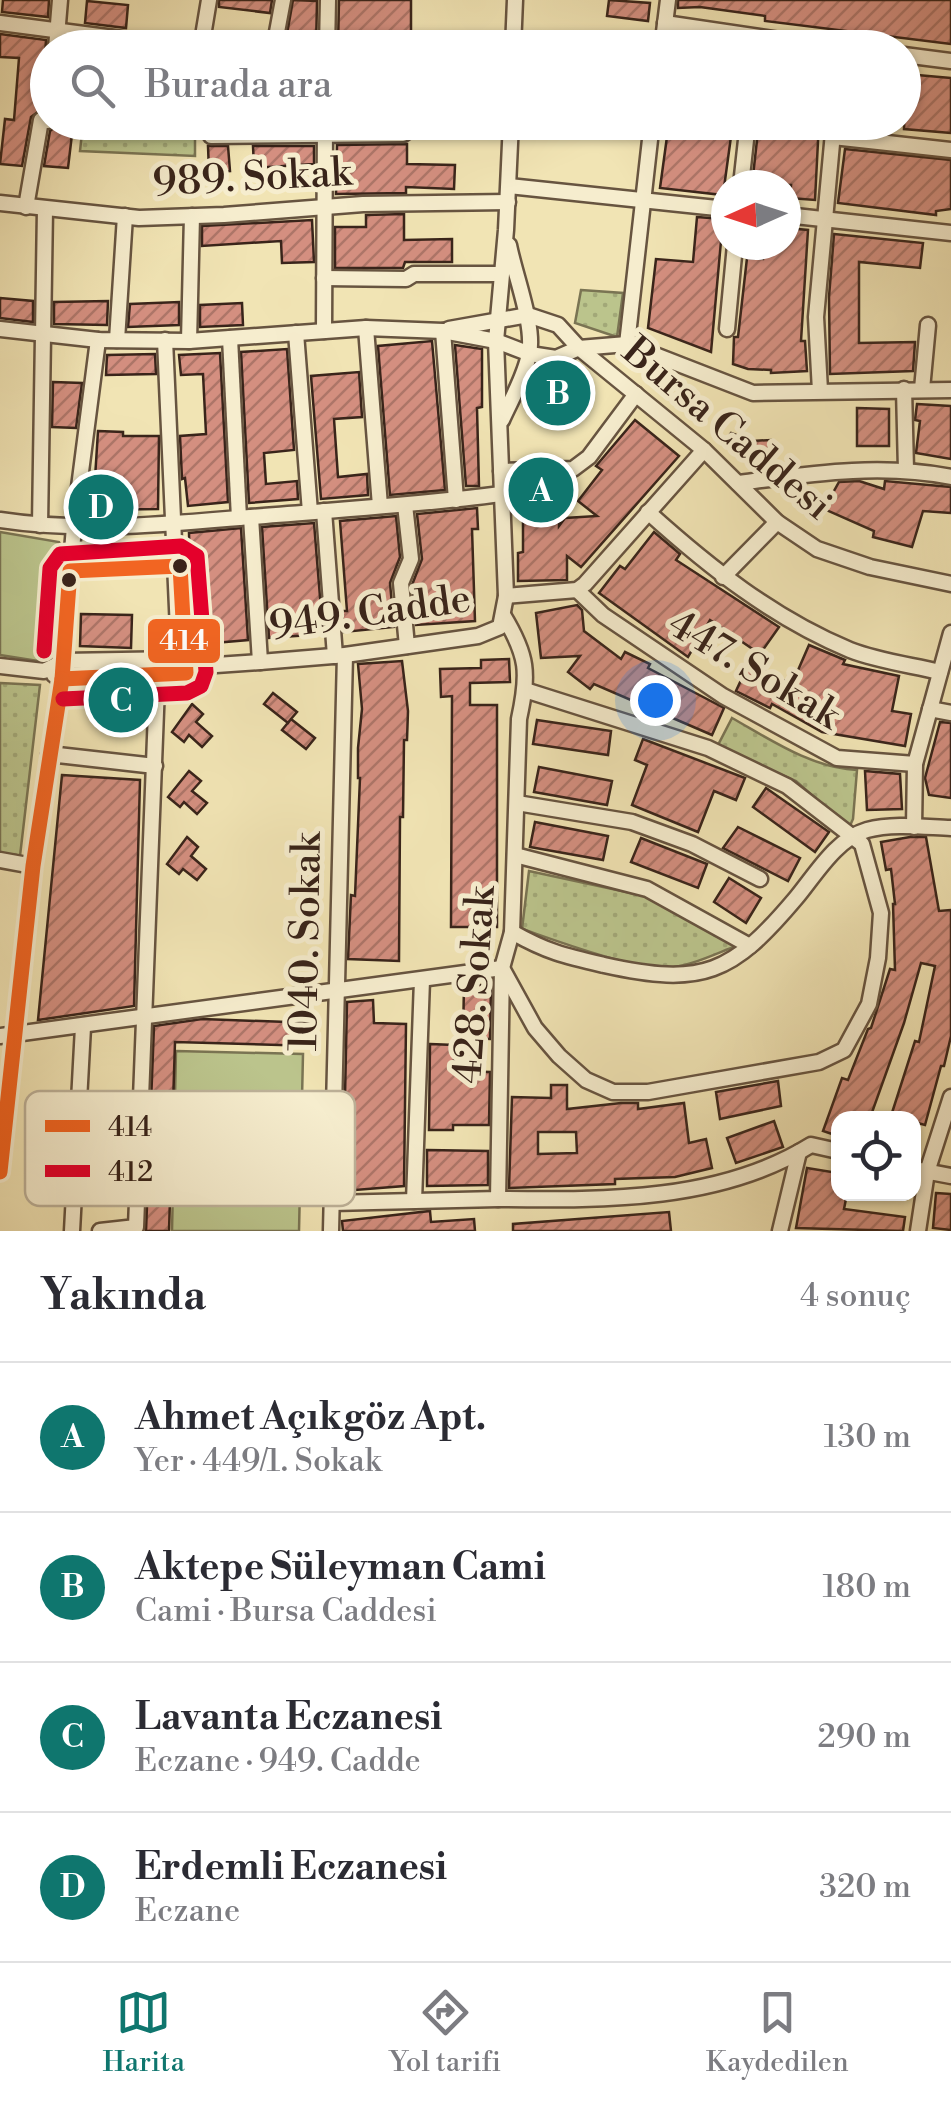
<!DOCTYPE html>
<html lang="tr">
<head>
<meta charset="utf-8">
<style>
  body { margin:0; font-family:"Libre Bodoni",serif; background:#f7f7f7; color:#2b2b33 }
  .controls { position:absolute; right:30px; bottom:30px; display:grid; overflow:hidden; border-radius:20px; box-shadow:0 2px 8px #0004 }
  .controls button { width:90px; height:90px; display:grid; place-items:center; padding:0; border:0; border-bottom:2px solid #e1e1e2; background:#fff; color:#2b2b33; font:50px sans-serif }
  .compass { position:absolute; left:711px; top:170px; width:90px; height:90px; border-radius:50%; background:#fff; box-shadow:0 2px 8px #0004; rotate:267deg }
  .you { position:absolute; left:655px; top:700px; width:35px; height:35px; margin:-25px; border:8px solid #fff; border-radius:50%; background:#1a73e8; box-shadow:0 0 0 15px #1a73e833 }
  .badge { display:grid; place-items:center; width:65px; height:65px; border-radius:50%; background:#0f766e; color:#fff; font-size:32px; font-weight:700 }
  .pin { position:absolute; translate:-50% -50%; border:5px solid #fff; box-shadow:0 2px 10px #0006 }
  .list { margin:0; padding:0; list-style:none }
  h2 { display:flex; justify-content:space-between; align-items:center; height:130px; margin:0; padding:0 40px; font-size:42px }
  h2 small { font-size:32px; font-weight:400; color:#7c7c81 }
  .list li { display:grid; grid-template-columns:65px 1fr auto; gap:30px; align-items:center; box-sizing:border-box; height:150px; padding:0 40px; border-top:2px solid #e1e1e2 }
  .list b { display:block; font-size:38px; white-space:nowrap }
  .list p { margin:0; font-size:32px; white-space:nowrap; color:#7c7c81 }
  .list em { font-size:32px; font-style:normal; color:#7c7c81 }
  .icon { flex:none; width:55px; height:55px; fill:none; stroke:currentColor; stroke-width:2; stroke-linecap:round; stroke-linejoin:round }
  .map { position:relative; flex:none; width:951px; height:1231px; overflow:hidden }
  .search { position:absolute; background:#fff; box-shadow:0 2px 8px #0004; left:30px; right:30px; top:30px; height:110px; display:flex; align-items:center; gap:25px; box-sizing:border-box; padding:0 35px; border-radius:55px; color:#7c7c81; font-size:38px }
  .sheet { height:730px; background:#fff }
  nav { display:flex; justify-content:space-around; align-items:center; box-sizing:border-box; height:140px; border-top:2px solid #e1e1e2; background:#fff; font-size:28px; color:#7c7c81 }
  nav a { display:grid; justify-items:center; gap:5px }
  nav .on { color:#0f766e }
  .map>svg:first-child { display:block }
  .park { fill:url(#park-dots); stroke:#7a7453; stroke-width:2.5 }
  .pitch { fill:#bbc48c; stroke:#7a7453; stroke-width:2.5 }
  .building { fill:url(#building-hatch); stroke:#39241a; stroke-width:2.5; fill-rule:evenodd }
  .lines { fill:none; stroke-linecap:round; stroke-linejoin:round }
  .minor-casing { stroke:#675440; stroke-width:19 }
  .minor { stroke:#f6edce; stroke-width:14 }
  .bus-1-casing { stroke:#f6edce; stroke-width:22 }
  .bus-2-casing { stroke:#f6edce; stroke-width:22 }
  .bus-1 { stroke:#f26522; stroke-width:15 }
  .bus-2 { stroke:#e4002b; stroke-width:15 }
  .bus-dot { fill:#39241a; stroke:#f6edce; stroke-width:4 }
  .labels { text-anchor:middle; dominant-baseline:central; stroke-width:10; stroke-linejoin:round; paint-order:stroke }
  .street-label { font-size:40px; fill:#39241a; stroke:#f6edce }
  .key { fill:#f6edce; stroke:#bdb198; stroke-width:2.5 }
  .key-label { font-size:28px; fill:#39241a }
  .line-badge { stroke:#f6edce; stroke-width:4 }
  .badge-label { font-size:28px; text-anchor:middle; font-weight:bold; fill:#fff }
</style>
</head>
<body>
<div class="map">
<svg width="951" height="1231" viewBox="0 0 951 1231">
  <defs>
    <pattern id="park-dots" width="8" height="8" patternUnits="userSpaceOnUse" patternTransform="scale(2.5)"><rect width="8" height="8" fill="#bbc48c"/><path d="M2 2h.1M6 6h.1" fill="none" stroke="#a2a878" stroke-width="1.8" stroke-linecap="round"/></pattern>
    <pattern id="building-hatch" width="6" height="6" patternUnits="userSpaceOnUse" patternTransform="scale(2.5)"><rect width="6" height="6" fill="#d48f80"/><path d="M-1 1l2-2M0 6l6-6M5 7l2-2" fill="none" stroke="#ad7568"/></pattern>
  </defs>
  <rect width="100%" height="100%" fill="#f1e4b4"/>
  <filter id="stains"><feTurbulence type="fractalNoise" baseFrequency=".002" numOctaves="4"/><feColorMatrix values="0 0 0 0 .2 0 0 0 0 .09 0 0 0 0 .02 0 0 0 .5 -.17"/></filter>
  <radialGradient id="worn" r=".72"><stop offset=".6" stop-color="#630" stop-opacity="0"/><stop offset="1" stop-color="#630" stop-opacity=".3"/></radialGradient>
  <g class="park">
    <path d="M83 123H195V156L80 151Z"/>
    <path d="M581 290 623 293 617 337 575 323Z"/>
    <path d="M0 683 40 685 20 856 0 853Z"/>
    <path d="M732 718C771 740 812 768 857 770L853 819 849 828 796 781 717 747Z"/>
    <path d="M529 871 654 898 739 945C717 953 696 964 673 967 638 972 558 941 522 929Z"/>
  </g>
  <g class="pitch">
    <path d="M0 532 59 542 65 555 57 664 0 655Z"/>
    <path d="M176 1051 303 1054 299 1231H172Z"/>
  </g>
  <g class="building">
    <path d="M3 0H49L48 17 2 12Z"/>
    <path d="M219 0H272L270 13 219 7Z"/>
    <path d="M293 0 317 1 316 48 285 45Z"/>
    <path d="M339 0H411V48L338 47Z"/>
    <path d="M609 0 650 3 648 21 607 16Z"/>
    <path d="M678 0H951V44L765 21V16L700 7 678 8Z"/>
    <path d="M87 1 128 5 126 28 85 23Z"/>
    <path d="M0 34 46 40 42 109 31 117 22 166 0 164 5 119 14 120 19 58 0 57Z"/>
    <path d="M906 74 951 78V133L904 129Z"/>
    <path d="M669 122H733L723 195 660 188Z"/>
    <path d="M759 122H819L815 200 790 198 791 185H752Z"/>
    <path d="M58 124 73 126 68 168 44 166 50 131Z"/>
    <path d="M407 144V164L455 165 454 189 406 187V193L336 194 337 145Z"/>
    <path d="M208 146H228L230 171 209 172Z"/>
    <path d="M253 146H314V164L254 168Z"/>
    <path d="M845 149 951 160V209L936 211V215L838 203Z"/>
    <path d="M404 214V240L452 239V262H405L403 268H335V227H366V215Z"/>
    <path d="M697 217 723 219 711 352 648 328 656 259 693 262Z"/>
    <path d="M312 220 314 262 282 263 281 241 202 246V226Z"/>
    <path d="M786 228 808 230 801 341H805L807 371 771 373V370L748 369 733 364 734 337H738L747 258 763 259 764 245H786Z"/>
    <path d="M834 234 923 243 920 268 859 262V343L915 342 913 371 830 374 829 297Z"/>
    <path d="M0 298 33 301V322L0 318Z"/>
    <path d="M108 301 107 325 54 324V302Z"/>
    <path d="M179 302V325L128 327 130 304Z"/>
    <path d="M242 303 243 325 200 327V305Z"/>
    <path d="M432 341 445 490 390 495 378 346Z"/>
    <path d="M455 345 482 349V407L477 408 479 486H466Z"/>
    <path d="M287 349 294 450 264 453 266 484 297 481 298 499 249 503 241 352Z"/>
    <path d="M220 353 228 502 188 506 185 478 182 479 180 436 206 434 203 374 181 375 179 355Z"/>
    <path d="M155 354 156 374 106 375 107 355Z"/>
    <path d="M572 368 585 402 544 418 531 384Z"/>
    <path d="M359 372 362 417 334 419 338 477 367 474 368 495 321 499 311 376Z"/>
    <path d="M53 382 82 383 76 428 52 427Z"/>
    <path d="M917 404 951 406V459L916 453 920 421 915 420Z"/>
    <path d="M857 408 889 409V446H857Z"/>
    <path d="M635 420 679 456 581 567 567 556V580L518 581V553L523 552V481L559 480V526L565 518 597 516 578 501 602 470 596 466Z"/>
    <path d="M98 431 123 432V436H159L158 509 93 510Z"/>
    <path d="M731 433 752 441 771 440 772 461 749 463 723 444Z"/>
    <path d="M859 481 884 489 885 481 951 487V513L923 511 912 547 873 537 874 531 824 509 839 482Z"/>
    <path d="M477 508 478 529H472L475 621 416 625 412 585 422 559 417 514Z"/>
    <path d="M396 516 400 557 390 583 394 627 344 632 342 611H347L340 521Z"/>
    <path d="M314 523 323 634 269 638 262 527Z"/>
    <path d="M241 528 248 640 192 645 189 533Z"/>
    <path d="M654 532 680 554 676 560 779 627 760 654 710 620 688 657 599 593 620 566 625 569Z"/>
    <path d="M577 605 582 610 584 631 621 659 625 652 650 664 648 668 724 708 712 735 594 684 590 689 568 672 580 656 541 658 536 613Z"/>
    <path d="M81 614 132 615 131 648 80 646Z"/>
    <path d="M809 645 845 660 843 664 899 676 892 711 911 714 905 746 822 732 772 704 770 708 736 691 749 663 792 684Z"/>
    <path d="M509 659 510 682 470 683V705H497V927H451L452 696 441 697 440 669 481 668V660Z"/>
    <path d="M402 661 408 711 407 740H404L403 817H400L399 961 348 959 351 895 355 896 360 778H358V748L362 709 358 664Z"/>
    <path d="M273 693 297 712 291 719 315 738 306 749 282 730 291 719 288 723 264 704Z"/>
    <path d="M192 704 203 714 196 722 212 736 202 747 189 735 184 742 172 732Z"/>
    <path d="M537 720 611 731 608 755 533 744Z"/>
    <path d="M940 722 951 723V798L929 795 925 778Z"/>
    <path d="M643 739 745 778 736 800 714 791 698 832 632 805 647 765 635 760Z"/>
    <path d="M539 767 612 781 607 805 534 792Z"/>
    <path d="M189 771 201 781 192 791 207 803 197 814 184 802 180 807 168 797Z"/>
    <path d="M865 771 900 774 902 809 867 810Z"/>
    <path d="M62 775 140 780 134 1006 38 1020Z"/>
    <path d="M766 788 829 832 815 852 753 807Z"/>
    <path d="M535 822 608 836 603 860 530 847Z"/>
    <path d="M738 827 800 858 788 881 723 848Z"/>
    <path d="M187 837 198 847 191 856 206 869 197 880 183 869 179 874 167 864Z"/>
    <path d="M910 837H926L939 911 951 910V1036L944 1066H941L925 1125 914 1122V1118L891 1116 915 1041 919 1042 935 966 921 963 904 1023 870 1118H838V1136L823 1131 842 1078 848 1080 868 1029 871 1028 890 969 895 970 893 904H895L891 869 886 870 881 842Z"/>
    <path d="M641 838 707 864 698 888 631 862Z"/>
    <path d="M729 878 761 898 746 923 714 902Z"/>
    <path d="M464 985H491L490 1039 463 1038Z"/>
    <path d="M373 1000 374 1023 406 1024 404 1186 343 1191 347 1002Z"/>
    <path d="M202 1019 314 1023 313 1046 175 1042 169 1231H146L154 1026Z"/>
    <path d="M430 1044 454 1045V1071L490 1072 489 1125H453V1130H429Z"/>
    <path d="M778 1081 781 1106 720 1119 716 1092Z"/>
    <path d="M551 1085H567V1109L621 1103H638V1109L684 1103 689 1143 706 1139 712 1168 675 1177 615 1179V1184L509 1188 512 1097 551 1098ZM538 1132H576L577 1153 538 1154Z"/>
    <path d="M774 1121 783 1147 736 1163 727 1138Z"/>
    <path d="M427 1150 488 1151V1185L427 1186Z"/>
    <path d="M807 1168 838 1173V1194H847L844 1209 905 1217 903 1231 796 1228Z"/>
    <path d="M936 1193 951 1194V1230L933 1228Z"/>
    <path d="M430 1211 431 1222 474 1219 475 1231H343L342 1221Z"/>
    <path d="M669 1212 671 1231H513V1224Z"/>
  </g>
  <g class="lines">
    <g class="minor-casing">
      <g id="minor">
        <path d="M0 23 191 48"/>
        <path d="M665 23 835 48"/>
        <path d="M56 48 60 0"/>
        <path d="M201 48 209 0"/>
        <path d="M274 48 283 0"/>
        <path d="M327 48 328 0"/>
        <path d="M513 48 515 0"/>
        <path d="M662 48 668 0"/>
        <path d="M904 55 951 61"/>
        <path d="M211 136 403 134 418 124H511"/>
        <path d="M833 137 951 150"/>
        <path d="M741 185 748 122"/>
        <path d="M509 186 726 209"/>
        <path d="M0 203 139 218 224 215 363 204 508 202"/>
        <path d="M26 207 41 120 48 121"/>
        <path d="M786 215 951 233"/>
        <path d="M324 278 406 279 414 274H501"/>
        <path d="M366 328 380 506"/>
        <path d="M0 329 98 340 189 341 366 328 443 331 496 341 530 354 556 358 579 348 627 344 753 393 951 390"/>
        <path d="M449 329 528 315 558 325 579 348 704 450 777 522 817 549 870 567 951 584"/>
        <path d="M727 329 735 245"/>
        <path d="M324 331 325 122"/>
        <path d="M443 331 456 500"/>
        <path d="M296 333 310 512"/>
        <path d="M230 338 239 518"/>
        <path d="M117 340 125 216"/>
        <path d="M165 340 180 675"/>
        <path d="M189 341 192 216"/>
        <path d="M627 344 652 122"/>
        <path d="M904 389 906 470"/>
        <path d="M922 389 928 325"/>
        <path d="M820 391 816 317 834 122"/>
        <path d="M502 420C511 400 525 376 529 354 535 326 515 276 509 245"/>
        <path d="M501 471 573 469 589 457 636 394"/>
        <path d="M738 483C809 474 880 463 951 477"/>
        <path d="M405 505 411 559 401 583 407 646"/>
        <path d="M324 511 335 656"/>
        <path d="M648 512C709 567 773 618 850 650 878 661 911 665 940 672"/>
        <path d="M251 517 260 662"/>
        <path d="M0 520C84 533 167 524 251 517 334 510 418 505 501 494"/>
        <path d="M40 525 45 209"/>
        <path d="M723 577 777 522"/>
        <path d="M577 590 603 615 723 696 837 758 915 764"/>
        <path d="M506 596 577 590 585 584 704 450"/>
        <path d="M0 666 44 671 64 661 179 659 202 666 260 662 345 655 478 636 500 627 506 596 496 341 506 230 511 122"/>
        <path d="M54 675 62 679 166 676"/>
        <path d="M930 709 951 713"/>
        <path d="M49 754 155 766"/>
        <path d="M517 803 632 822 692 844 760 879"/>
        <path d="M914 827 915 764 951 633"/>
        <path d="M515 855 647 889 750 946"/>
        <path d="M0 860 33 866"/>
        <path d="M512 932C547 952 565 956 604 965 703 987 732 974 796 898 816 874 836 839 867 830 893 823 924 827 951 828"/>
        <path d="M0 1036 502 968 535 1028 559 1056 586 1080 613 1092H648L819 1062 844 1050 869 1004 878 958 881 913 862 844 787 786 708 748 525 690"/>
        <path d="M77 1137 140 1139"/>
        <path d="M914 1169 951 1176"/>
        <path d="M0 1172 33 866 62 679 74 526 98 340"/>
        <path d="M498 1199C603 1200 719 1202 811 1145L838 1151"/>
        <path d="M414 1201 422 980"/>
        <path d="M332 1203 498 1199 502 968 512 932 519 719C529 673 528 656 503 615"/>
        <path d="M72 1231 83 1027"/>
        <path d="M100 1231 136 1227 158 660"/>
        <path d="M331 1231 345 655"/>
        <path d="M780 1231 799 1152"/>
        <path d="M918 1231 927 1172 951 1097"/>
      </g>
    </g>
    <use href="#minor" class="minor"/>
    <g class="bus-1-casing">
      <g id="bus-1">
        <path d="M180 566 186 673 62 679 70 571Z"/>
        <path d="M0 1172 33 866 62 679"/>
      </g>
    </g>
    <g class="bus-2-casing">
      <path id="bus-2" d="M44 651 50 568 60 554 181 546 197 556 206 672 201 686 187 693 63 699"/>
    </g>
    <use href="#bus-1" class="bus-1"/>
    <use href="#bus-2" class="bus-2"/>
  </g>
  <g class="bus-dot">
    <circle cx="180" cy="566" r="9"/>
    <circle cx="69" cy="580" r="9"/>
  </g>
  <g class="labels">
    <g class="street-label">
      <text transform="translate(252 178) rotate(-3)">989. Sokak</text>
      <text transform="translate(727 429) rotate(40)">Bursa Caddesi</text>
      <text transform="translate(370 613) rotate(-8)">949. Cadde</text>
      <text transform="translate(754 670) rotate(31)">447. Sokak</text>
      <text transform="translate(306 942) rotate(-89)">1040. Sokak</text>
      <text transform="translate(475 985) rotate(-86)">428. Sokak</text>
    </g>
  </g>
  <rect x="25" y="1091" width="330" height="115" rx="15" class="key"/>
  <rect x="45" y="1120" width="45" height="12" fill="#f26522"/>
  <rect x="45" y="1165" width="45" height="12" fill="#e4002b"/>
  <g class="key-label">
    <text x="108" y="1136">414</text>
    <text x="108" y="1181">412</text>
  </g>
  <rect class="line-badge" x="146" y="617" width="76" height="48" rx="10" fill="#f26522"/>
  <g class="badge-label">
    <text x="184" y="650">414</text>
  </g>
  <rect width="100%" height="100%" filter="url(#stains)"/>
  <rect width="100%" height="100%" fill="url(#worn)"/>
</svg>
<div class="controls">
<button><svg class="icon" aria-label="locate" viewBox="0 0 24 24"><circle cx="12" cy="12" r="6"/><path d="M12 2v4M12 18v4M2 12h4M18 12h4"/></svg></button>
</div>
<svg class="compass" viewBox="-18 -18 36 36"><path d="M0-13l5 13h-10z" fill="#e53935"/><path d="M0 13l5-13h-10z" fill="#7c7c81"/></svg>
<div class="you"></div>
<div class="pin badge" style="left:541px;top:490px">A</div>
<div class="pin badge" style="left:558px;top:393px">B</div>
<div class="pin badge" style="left:121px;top:700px">C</div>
<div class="pin badge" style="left:101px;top:507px">D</div>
<div class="search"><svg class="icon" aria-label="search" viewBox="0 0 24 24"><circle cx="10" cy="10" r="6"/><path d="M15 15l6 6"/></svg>Burada ara</div>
</div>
<section class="sheet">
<h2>Yakında<small>4 sonuç</small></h2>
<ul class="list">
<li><span class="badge">A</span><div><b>Ahmet Açıkgöz Apt.</b><p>Yer · 449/1. Sokak</p></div><em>130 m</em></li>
<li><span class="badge">B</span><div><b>Aktepe Süleyman Cami</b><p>Cami · Bursa Caddesi</p></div><em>180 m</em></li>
<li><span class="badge">C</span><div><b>Lavanta Eczanesi</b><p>Eczane · 949. Cadde</p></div><em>290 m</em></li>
<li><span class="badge">D</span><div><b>Erdemli Eczanesi</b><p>Eczane</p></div><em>320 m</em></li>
</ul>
</section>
<nav>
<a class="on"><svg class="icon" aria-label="map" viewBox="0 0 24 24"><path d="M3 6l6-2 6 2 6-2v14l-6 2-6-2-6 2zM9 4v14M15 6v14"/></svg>Harita</a>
<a><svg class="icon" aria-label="directions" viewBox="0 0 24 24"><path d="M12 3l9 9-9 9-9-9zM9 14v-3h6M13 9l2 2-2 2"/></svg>Yol tarifi</a>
<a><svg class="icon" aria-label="saved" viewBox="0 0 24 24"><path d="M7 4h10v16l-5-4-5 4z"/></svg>Kaydedilen</a>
</nav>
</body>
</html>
